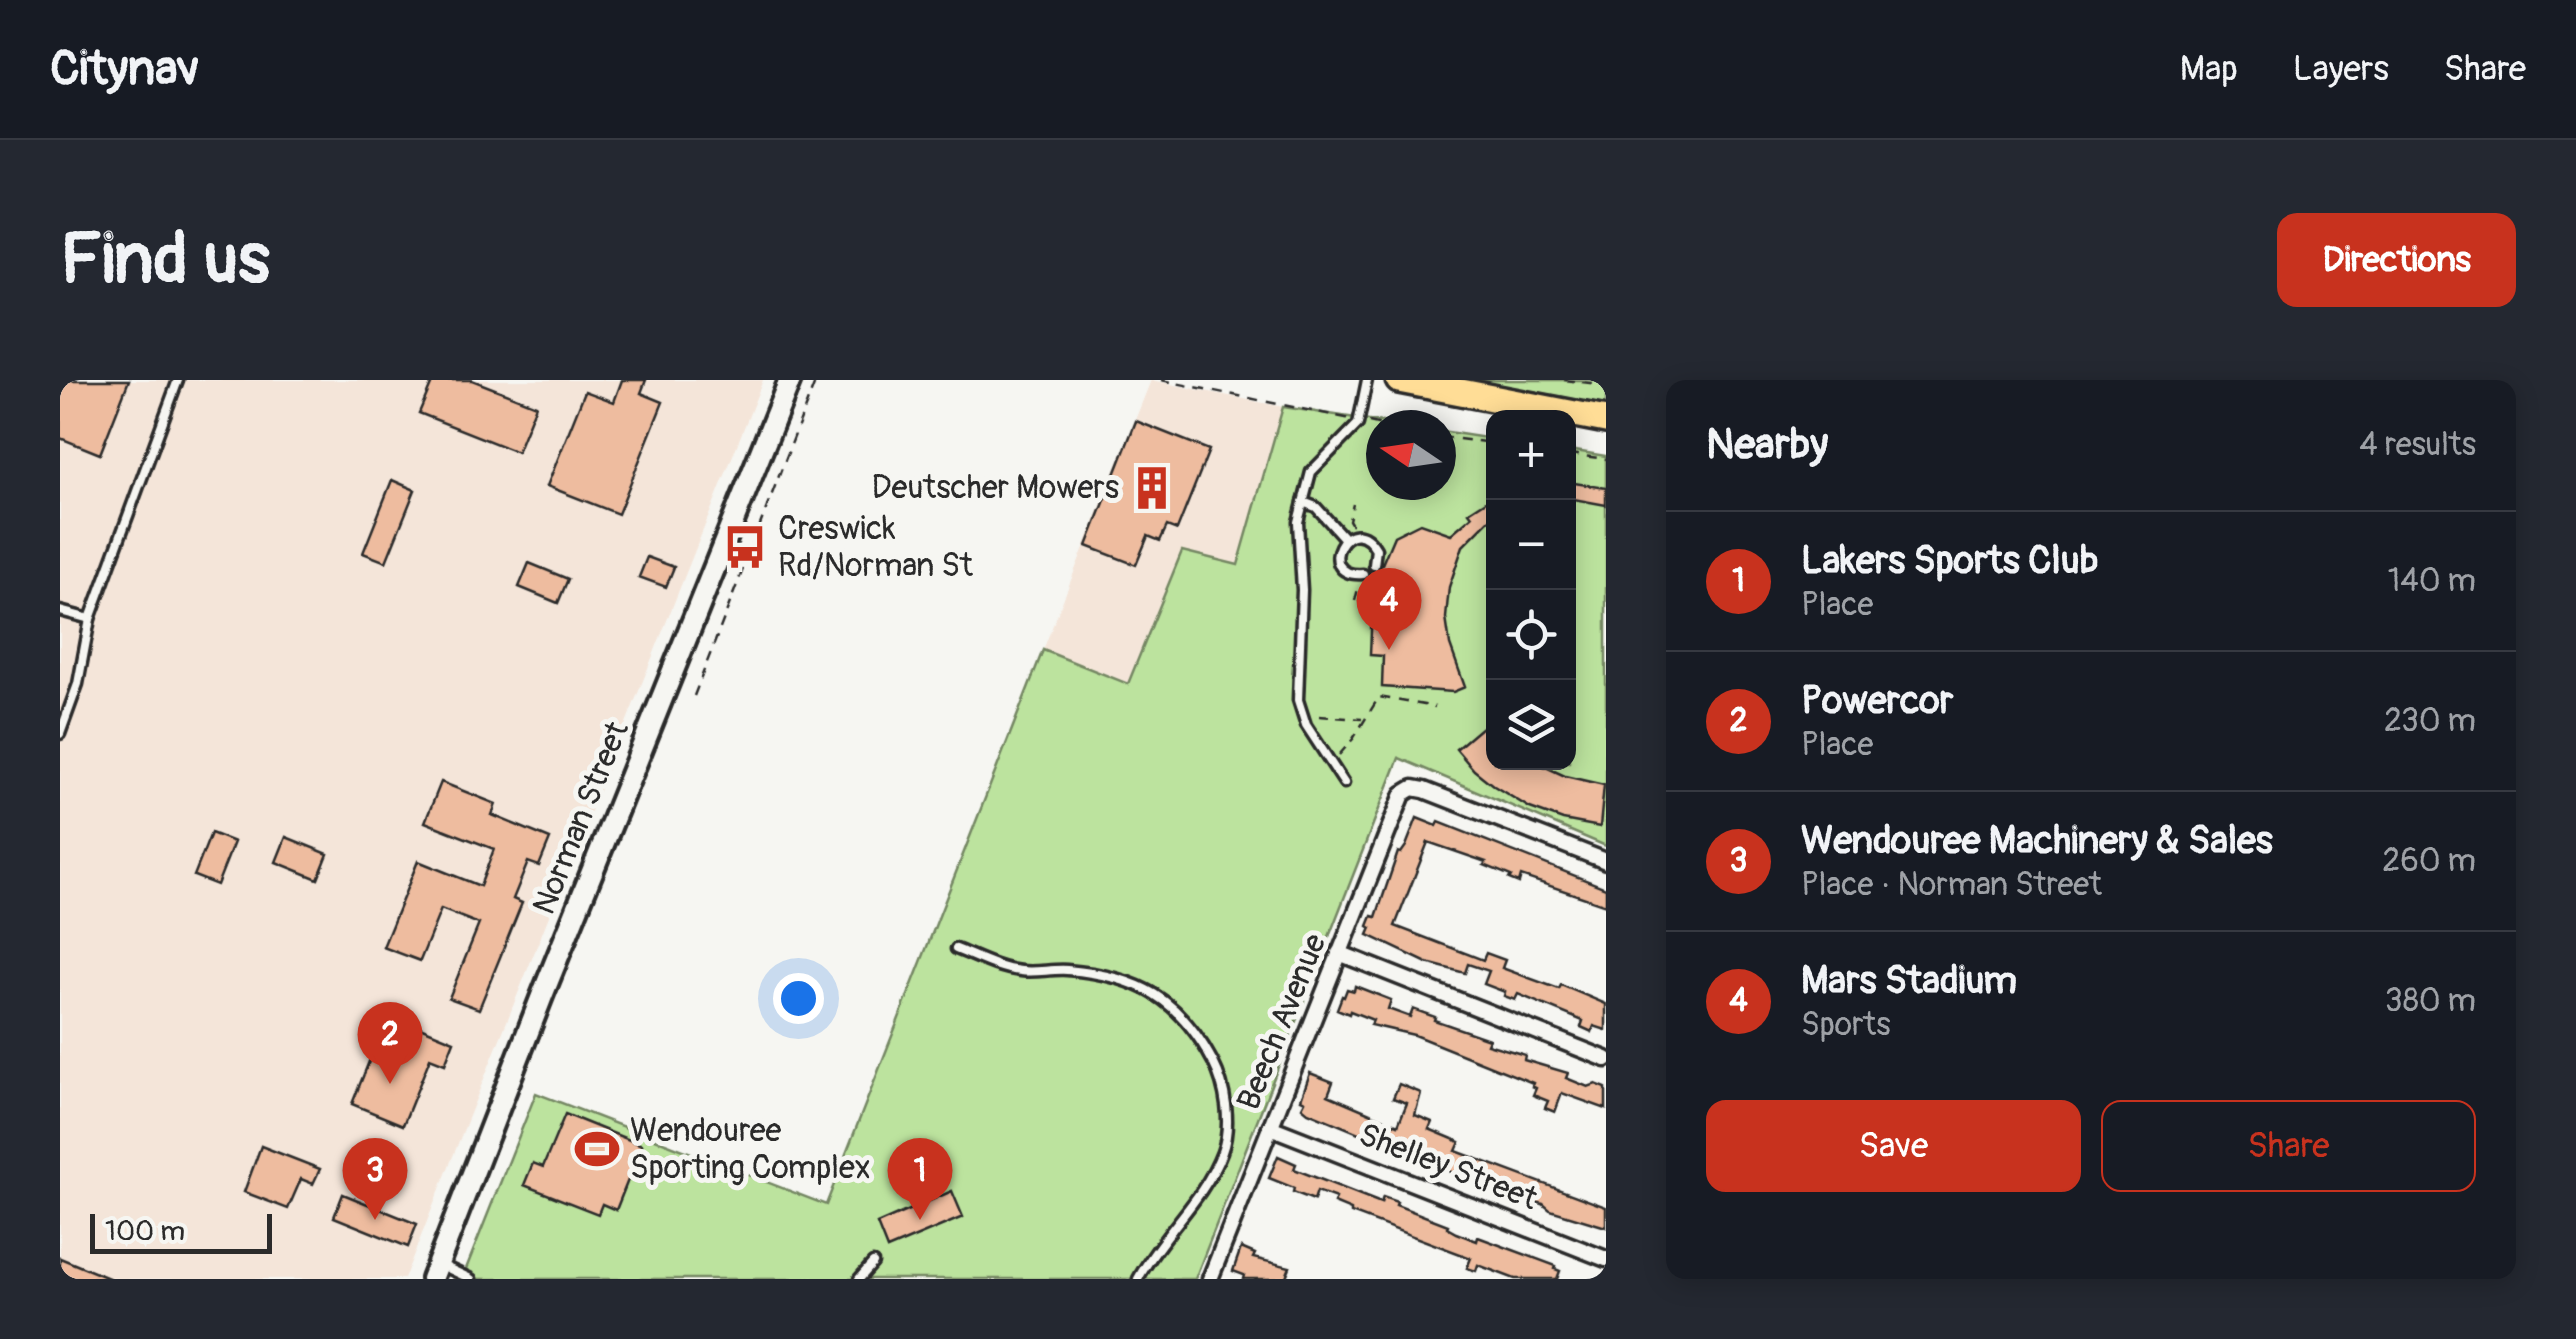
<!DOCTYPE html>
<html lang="en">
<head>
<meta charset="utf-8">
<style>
  body { margin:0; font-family:Pangolin,sans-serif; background:#242831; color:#f1f3f6 }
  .controls { position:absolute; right:30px; top:30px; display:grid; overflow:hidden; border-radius:20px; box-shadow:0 5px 25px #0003 }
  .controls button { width:90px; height:90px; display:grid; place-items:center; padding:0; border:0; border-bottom:2px solid #363941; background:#171b24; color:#f1f3f6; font:50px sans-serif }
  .compass { position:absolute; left:1306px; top:30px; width:90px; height:90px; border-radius:50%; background:#171b24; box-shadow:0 5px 25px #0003; rotate:283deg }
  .scale { position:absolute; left:30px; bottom:25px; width:182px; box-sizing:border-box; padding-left:10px; border:5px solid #2b2b2b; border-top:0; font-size:28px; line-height:35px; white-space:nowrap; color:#2b2b2b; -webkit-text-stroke:8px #f6f6f2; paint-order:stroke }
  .you { position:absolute; left:738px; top:618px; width:35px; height:35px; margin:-25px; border:8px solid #fff; border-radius:50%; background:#1a73e8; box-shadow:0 0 0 15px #1a73e833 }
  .badge { display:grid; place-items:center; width:65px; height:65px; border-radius:50%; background:#c8321e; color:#fff; font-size:32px; font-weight:700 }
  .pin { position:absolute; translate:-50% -82px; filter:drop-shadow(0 2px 5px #0008) }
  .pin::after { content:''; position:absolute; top:52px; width:35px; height:30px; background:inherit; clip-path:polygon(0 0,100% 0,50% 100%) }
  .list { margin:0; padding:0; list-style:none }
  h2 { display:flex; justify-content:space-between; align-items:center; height:130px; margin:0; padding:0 40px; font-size:42px }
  h2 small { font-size:32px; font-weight:400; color:#9ea1a6 }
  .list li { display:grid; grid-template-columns:65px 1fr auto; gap:30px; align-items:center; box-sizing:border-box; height:140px; padding:0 40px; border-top:2px solid #363941 }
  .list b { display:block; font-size:38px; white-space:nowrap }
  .list p { margin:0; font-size:32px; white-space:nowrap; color:#9ea1a6 }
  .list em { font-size:32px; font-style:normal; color:#9ea1a6 }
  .actions { display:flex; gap:20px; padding:30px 40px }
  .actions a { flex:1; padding:22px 0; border:2px solid #c8321e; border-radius:20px; text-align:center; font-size:35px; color:#c8321e }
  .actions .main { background:#c8321e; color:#fff }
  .icon { flex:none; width:55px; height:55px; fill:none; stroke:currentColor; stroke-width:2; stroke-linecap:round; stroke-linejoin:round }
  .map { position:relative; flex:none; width:1546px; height:899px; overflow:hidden; border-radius:20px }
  header { display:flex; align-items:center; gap:60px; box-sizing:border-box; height:140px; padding:0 50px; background:#171b24; border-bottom:2px solid #363941 }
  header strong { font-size:48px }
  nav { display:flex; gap:55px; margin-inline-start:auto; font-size:35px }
  .intro { display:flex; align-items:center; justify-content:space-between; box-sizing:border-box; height:240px; padding:0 60px }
  h1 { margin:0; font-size:70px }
  .button { padding:25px 45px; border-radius:20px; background:#c8321e; color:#fff; font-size:35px; font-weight:700 }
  main { display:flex; gap:60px; padding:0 60px }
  aside { flex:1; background:#171b24; border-radius:20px; box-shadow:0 5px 25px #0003 }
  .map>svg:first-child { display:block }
  .built { fill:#f4e5d9 }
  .green { fill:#bce39e; stroke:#748764; stroke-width:2.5 }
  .building { fill:#eebc9f; stroke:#2b2b2b; stroke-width:2.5 }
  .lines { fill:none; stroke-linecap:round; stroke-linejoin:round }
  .lane-casing { stroke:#2b2b2b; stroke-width:15 }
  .street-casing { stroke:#2b2b2b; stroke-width:21 }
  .secondary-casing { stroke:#2b2b2b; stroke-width:28 }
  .highway-casing { stroke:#2b2b2b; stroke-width:32 }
  .path { stroke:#2b2b2b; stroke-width:2.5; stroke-dasharray:10 8; stroke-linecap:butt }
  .lane { stroke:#f6f6f2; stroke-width:8 }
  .street { stroke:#f6f6f2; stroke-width:14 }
  .secondary { stroke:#f6f6f2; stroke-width:20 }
  .highway { stroke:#ffdd96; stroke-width:25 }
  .labels { text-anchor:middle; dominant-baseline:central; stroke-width:10; stroke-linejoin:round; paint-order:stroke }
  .poi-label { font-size:32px; fill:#2b2b2b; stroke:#f6f6f2; text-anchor:start }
  .street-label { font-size:32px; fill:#2b2b2b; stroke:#f6f6f2 }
</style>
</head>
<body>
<header>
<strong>Citynav</strong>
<nav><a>Map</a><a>Layers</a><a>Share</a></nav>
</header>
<div class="intro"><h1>Find us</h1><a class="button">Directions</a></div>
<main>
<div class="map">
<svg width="1546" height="899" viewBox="0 0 1546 899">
  <rect width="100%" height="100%" fill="#f6f6f2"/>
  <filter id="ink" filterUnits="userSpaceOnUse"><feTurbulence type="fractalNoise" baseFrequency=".01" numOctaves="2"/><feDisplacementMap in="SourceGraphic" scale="20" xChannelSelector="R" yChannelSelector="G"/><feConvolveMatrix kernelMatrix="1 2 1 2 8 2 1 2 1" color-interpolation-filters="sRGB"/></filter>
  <g filter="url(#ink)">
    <g class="built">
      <path d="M0 0H703L344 899H0Z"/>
      <path d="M1091 0 1223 27 1178 185 1122 171 1068 304 983 270Z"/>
    </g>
    <g class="green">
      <path d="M1413 0H1546V25H1544Z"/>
      <path d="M1223 27 1342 45H1321V105H1381V51L1433 59 1434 382H1509V70L1546 76V466L1339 378 1135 899H402L476 713 766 825 983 270 1068 304 1122 171 1178 185Z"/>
    </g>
    <g class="building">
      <path d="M0 0H69L40 74 0 58Z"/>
      <path d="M373 0H412L476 25 457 72 359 33Z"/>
      <path d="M562 0H586L581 13 603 22 558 134 487 106 525 11 554 22Z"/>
      <path d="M1076 41 1149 70 1117 150 1107 146 1100 161 1088 156 1076 185 1027 166Z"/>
      <path d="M332 100 355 110 326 182 303 173Z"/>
      <path d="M1508 102 1546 108V125L1508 118Z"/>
      <path d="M1434 116V135L1403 166 1389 207 1386 238 1390 265 1405 307 1393 312 1322 307 1323 276 1310 275 1313 205 1308 200 1310 191 1320 189 1334 156 1360 143 1391 154 1412 136 1409 132Z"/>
      <path d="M587 177 614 187 606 207 579 197Z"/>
      <path d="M469 183 508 199 498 223 459 207Z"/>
      <path d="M1428 342 1434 348V382H1475L1505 396 1544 405 1540 447 1503 440 1470 428 1434 406 1414 390 1396 369Z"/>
      <path d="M381 402 436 424 432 435 490 459 479 486 468 482 453 519 462 523 419 629 389 618 419 544 381 529 360 581 323 567 358 481 420 506 434 469 365 442Z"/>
      <path d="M1357 438 1377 446 1379 442 1546 508V525L1461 496 1459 503 1449 499 1451 496 1424 485 1426 482 1368 462 1335 546 1423 580 1426 573 1445 580 1442 588 1499 609 1501 605 1546 624V650L1534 646 1532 652 1521 647 1523 641 1458 614 1455 620 1444 616 1445 612 1424 604 1429 591 1408 584 1405 593 1367 583 1308 555 1311 548 1308 546 1312 536 1316 537 1338 472 1341 473 1346 466Z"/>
      <path d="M151 453 174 462 157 505 134 496Z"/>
      <path d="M226 457 268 474 258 499 216 482Z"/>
      <path d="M1295 606 1331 620 1328 629 1350 637 1353 629 1375 637 1374 640 1429 659 1427 664 1465 675 1464 680 1508 693 1506 698 1528 707 1536 704 1546 708V729L1502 713 1495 732 1485 728 1488 721 1473 715 1476 708 1472 706 1473 703 1354 655 1311 645 1313 640 1290 631 1289 634 1277 629 1282 616 1284 617 1287 609 1294 611Z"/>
      <path d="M328 634 394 661 385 684 370 678 343 745 292 724Z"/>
      <path d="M1250 693 1273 702 1268 715 1338 745 1347 723 1333 718 1339 704 1361 713 1355 735 1372 742 1369 749 1400 762 1396 771 1546 827V847L1490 830 1483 824 1454 816 1408 794 1406 799 1398 795 1372 784 1374 778 1353 769 1352 772 1314 756 1313 759 1248 732 1242 727 1245 721 1241 719Z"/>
      <path d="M505 734 582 765 556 830 542 824 538 834 464 805 473 783 483 787Z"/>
      <path d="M201 766 260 789 253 804 241 799 228 829 184 812Z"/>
      <path d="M1218 776 1236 784 1234 789 1321 823 1323 817 1337 822 1336 825 1388 845 1387 848 1396 853 1417 861 1418 857 1496 886 1495 889 1500 891 1497 899H1455L1418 885 1416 891 1407 888 1411 878 1291 833V830L1274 823 1276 818 1257 811 1254 820 1233 812 1234 808 1209 798Z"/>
      <path d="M892 811 903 837 827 869 817 844Z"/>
      <path d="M283 814 357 844 348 867 274 837Z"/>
      <path d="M1181 868 1195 874 1193 878 1230 887 1225 899H1183L1184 895 1173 891Z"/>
      <path d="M0 878 51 899H0Z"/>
    </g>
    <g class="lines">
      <g class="lane-casing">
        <g id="lane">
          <path d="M1243 122 1256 127 1285 159"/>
          <path d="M1303 194C1251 198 1290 124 1316 169L1314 185"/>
          <path d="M0 231 30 239"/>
          <path d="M0 354 18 304 30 239 118 0"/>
          <path d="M1284 403 1246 345 1238 320 1242 210 1238 142 1251 92 1298 44 1307 0"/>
          <path d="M896 569C916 577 939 589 961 591 976 593 991 589 1007 590 1079 596 1119 618 1153 682 1166 707 1172 745 1162 772 1144 820 1102 854 1078 899"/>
          <path d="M379 884 411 899"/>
          <path d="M799 899 813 883"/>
        </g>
      </g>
      <g class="street-casing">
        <g id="street">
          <path d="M1279 573 1546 679"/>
          <path d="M1210 747 1546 879"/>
          <path d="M1150 899 1343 414 1353 408 1364 410 1546 481"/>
        </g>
      </g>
      <g class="secondary-casing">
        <path id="secondary" d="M372 899 482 616 730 0"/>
      </g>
      <g class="highway-casing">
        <path id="highway" d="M1339 0 1546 40"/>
      </g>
      <g class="path">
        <path d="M1101 0 1291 39"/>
        <path d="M1504 0 1546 5"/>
        <path d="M1309 42 1322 45"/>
        <path d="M1381 57 1434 63"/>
        <path d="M1509 74 1546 79"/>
        <path d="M1292 145 1289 140 1293 124"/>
        <path d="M1295 221 1299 205"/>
        <path d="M634 316 756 0"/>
        <path d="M1259 336 1302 339"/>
        <path d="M1279 375 1293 359 1319 317 1375 327"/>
      </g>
      <use href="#lane" class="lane"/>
      <use href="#street" class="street"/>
      <use href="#secondary" class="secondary"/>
      <use href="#highway" class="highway"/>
    </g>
  </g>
  <defs>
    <g id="building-bare" transform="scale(3.45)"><path d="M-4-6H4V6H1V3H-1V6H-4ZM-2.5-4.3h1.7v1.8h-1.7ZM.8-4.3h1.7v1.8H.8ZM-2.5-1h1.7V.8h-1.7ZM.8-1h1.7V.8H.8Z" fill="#c8321e" stroke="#f6f6f2" stroke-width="2.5" paint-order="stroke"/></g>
    <g id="bus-bare" transform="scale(3.45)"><path d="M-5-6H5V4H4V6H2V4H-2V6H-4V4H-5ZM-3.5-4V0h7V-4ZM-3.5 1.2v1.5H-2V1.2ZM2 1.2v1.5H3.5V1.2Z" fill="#c8321e" stroke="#f6f6f2" stroke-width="2.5" paint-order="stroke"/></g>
    <g id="stadium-bare" transform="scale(3.45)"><path d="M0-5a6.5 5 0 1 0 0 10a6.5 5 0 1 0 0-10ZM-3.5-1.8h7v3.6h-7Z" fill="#c8321e" stroke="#f6f6f2" stroke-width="2.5" paint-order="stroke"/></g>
  </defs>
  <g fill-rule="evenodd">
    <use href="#building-bare" x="1092" y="108"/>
    <use href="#bus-bare" x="685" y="167"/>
    <use href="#stadium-bare" x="537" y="769"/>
  </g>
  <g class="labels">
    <g class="poi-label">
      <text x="1059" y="108" text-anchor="end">Deutscher Mowers</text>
      <text x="718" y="149">Creswick<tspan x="718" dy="37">Rd/Norman St</tspan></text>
      <text x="570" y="751">Wendouree<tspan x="570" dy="37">Sporting Complex</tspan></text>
    </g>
    <g class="street-label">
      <text transform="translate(521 438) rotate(-68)">Norman Street</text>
      <text transform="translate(1222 642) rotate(-68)">Beech Avenue</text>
      <text transform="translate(1388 787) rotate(21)">Shelley Street</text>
    </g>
  </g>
</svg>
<div class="controls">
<button>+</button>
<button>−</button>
<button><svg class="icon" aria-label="locate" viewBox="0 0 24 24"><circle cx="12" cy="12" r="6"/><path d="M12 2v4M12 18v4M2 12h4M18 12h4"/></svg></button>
<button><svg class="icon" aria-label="layers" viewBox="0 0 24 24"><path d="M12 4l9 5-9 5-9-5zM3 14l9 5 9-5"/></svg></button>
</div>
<svg class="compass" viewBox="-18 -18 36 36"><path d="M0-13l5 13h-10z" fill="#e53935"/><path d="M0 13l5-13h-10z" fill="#9ea1a6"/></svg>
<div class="scale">100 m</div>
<div class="you"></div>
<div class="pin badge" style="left:860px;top:840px">1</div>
<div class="pin badge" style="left:330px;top:704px">2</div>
<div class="pin badge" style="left:315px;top:840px">3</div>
<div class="pin badge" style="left:1329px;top:270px">4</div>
</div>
<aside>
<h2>Nearby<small>4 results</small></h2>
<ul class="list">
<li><span class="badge">1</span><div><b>Lakers Sports Club</b><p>Place</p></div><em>140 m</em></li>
<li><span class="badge">2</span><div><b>Powercor</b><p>Place</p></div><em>230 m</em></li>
<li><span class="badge">3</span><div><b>Wendouree Machinery &amp; Sales</b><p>Place · Norman Street</p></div><em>260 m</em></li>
<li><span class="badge">4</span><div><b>Mars Stadium</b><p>Sports</p></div><em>380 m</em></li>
</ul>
<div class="actions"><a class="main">Save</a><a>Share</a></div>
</aside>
</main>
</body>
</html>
